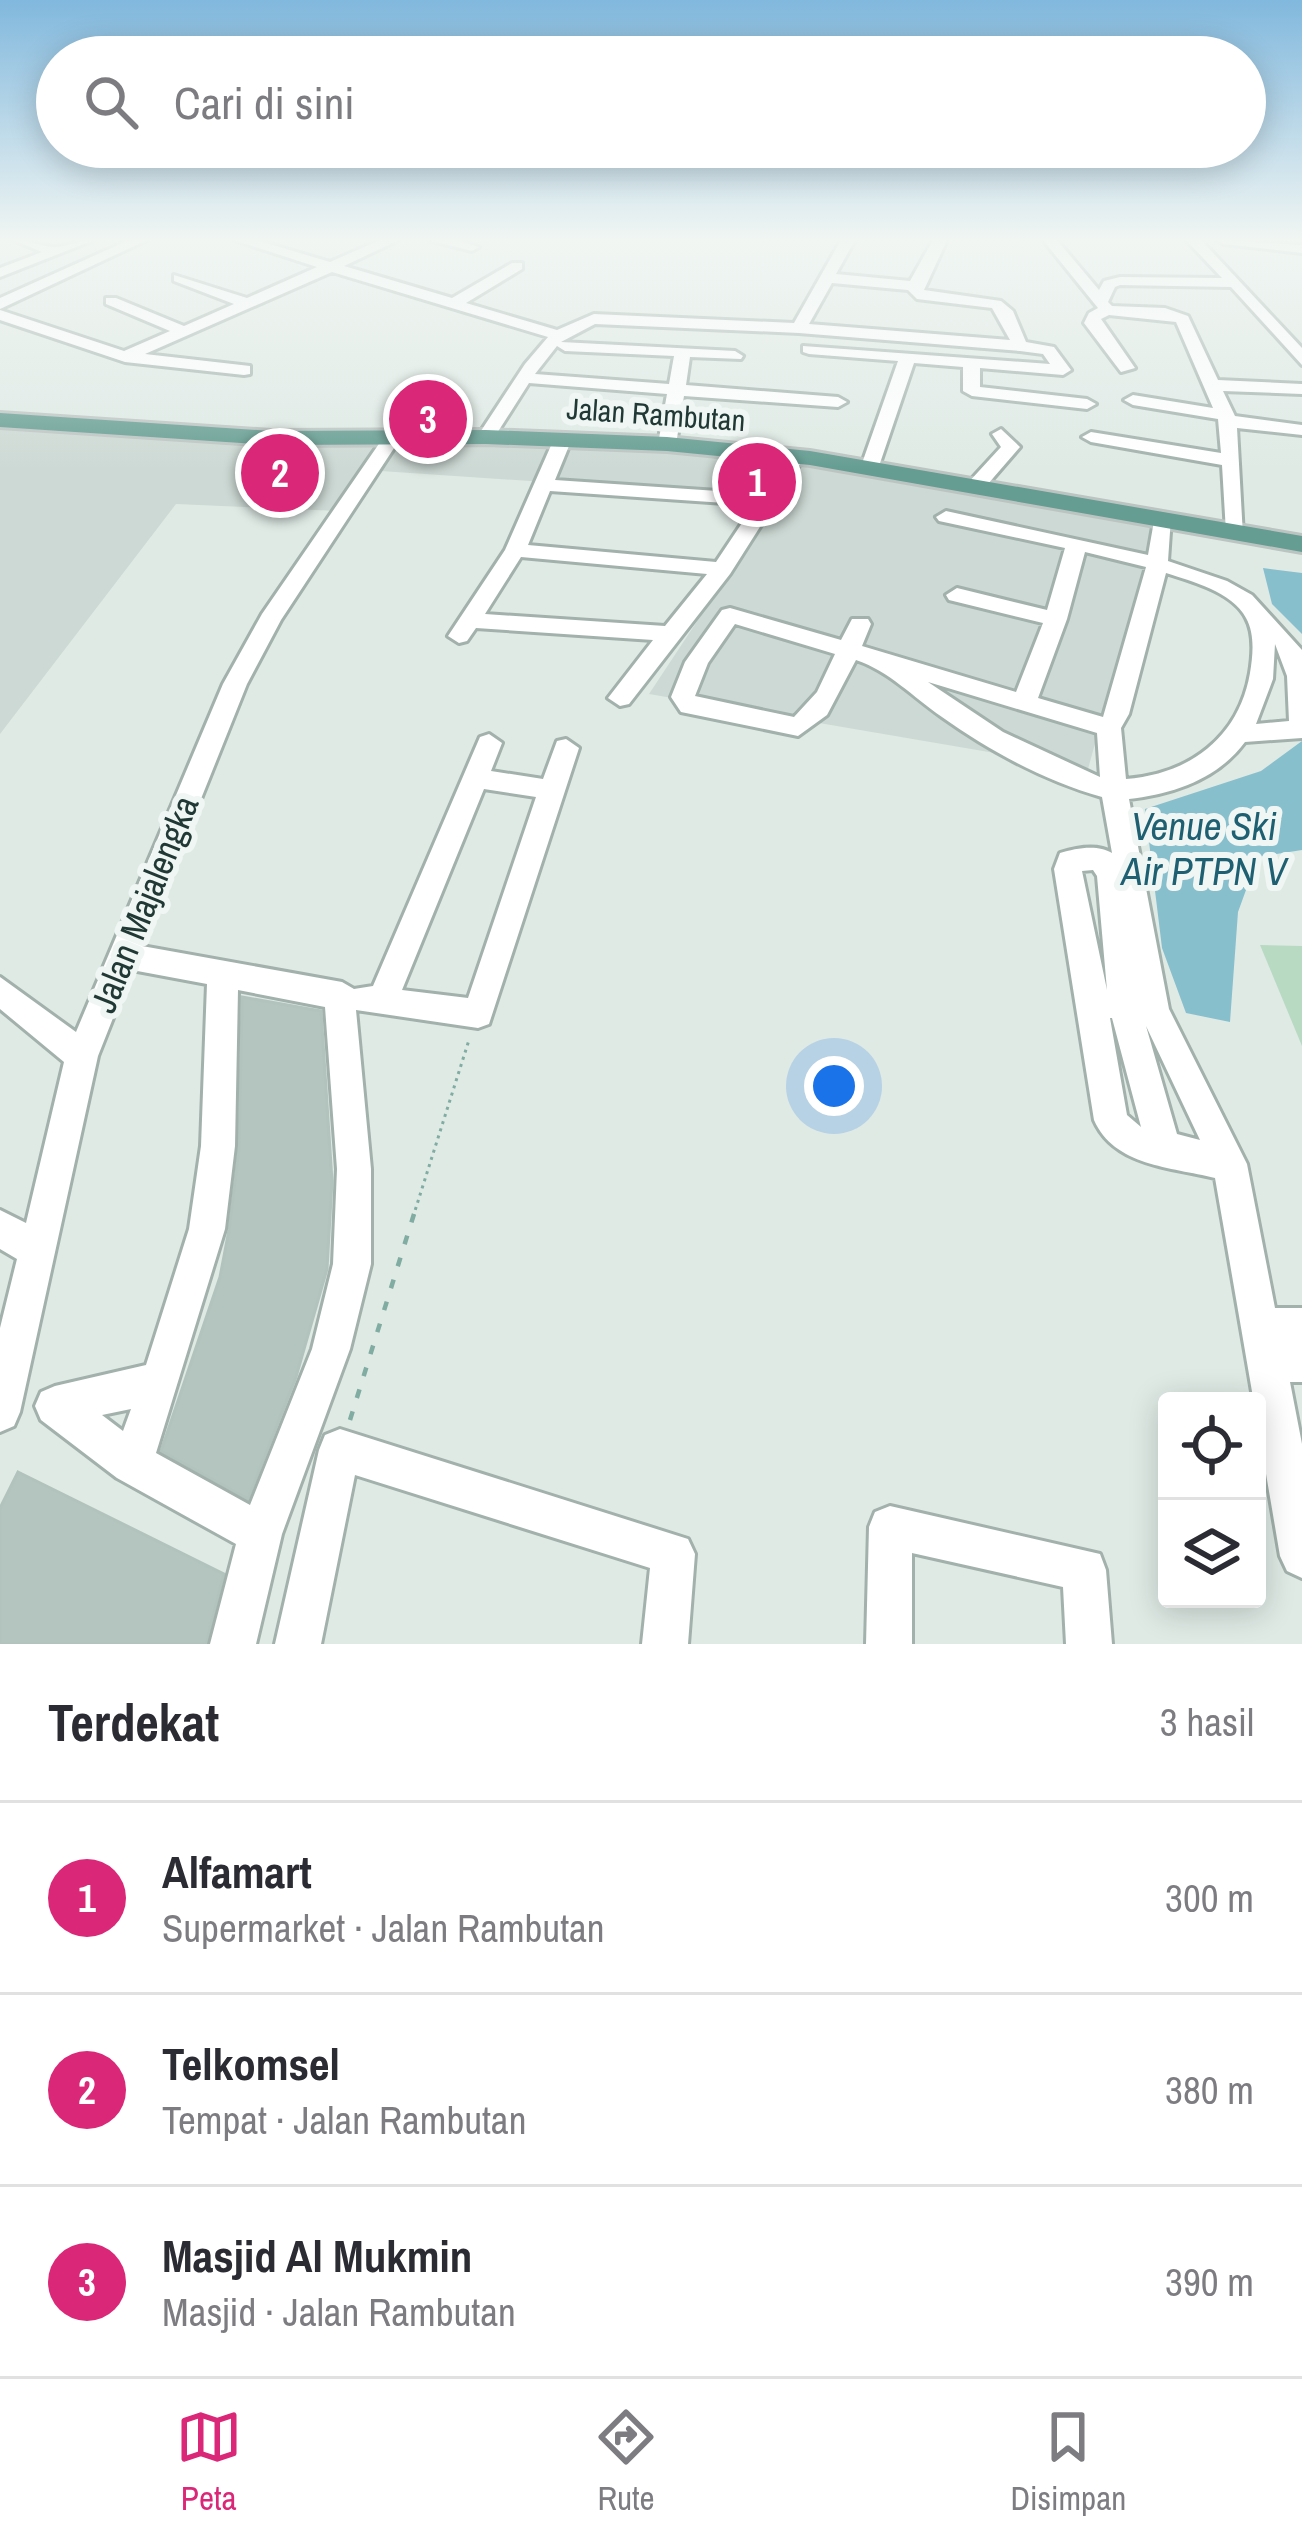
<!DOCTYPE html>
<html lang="id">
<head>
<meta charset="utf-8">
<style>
  body { margin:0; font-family:"Archivo Narrow",sans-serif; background:#f7f7f7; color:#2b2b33 }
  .controls { position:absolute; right:36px; bottom:36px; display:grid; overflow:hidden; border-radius:12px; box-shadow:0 6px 30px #0003 }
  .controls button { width:108px; height:108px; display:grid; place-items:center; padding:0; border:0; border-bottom:3px solid #e1e1e2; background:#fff; color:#2b2b33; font:60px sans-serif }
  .you { position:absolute; left:834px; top:1086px; width:42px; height:42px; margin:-30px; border:9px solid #fff; border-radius:50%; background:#1a73e8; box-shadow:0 0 0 18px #1a73e833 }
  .badge { display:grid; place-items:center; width:78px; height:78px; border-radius:50%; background:#db2777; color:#fff; font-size:39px; font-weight:700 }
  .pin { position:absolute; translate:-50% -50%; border:6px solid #fff; box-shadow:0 3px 12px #0006 }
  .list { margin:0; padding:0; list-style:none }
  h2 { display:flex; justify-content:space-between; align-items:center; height:156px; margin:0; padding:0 48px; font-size:51px }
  h2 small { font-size:39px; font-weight:400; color:#7c7c81 }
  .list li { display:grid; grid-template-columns:78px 1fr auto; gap:36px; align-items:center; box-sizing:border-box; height:192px; padding:0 48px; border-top:3px solid #e1e1e2 }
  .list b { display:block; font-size:45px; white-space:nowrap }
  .list p { margin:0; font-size:39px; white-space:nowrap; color:#7c7c81 }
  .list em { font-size:39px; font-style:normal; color:#7c7c81 }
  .icon { flex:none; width:66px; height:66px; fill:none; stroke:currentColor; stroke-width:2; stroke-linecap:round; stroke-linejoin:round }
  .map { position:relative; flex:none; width:1302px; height:1644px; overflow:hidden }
  .search { position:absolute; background:#fff; box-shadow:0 6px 30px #0003; left:36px; right:36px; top:36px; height:132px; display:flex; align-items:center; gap:30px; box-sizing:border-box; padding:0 42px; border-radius:66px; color:#7c7c81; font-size:45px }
  .sheet { height:732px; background:#fff }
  nav { display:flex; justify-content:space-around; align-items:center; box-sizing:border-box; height:168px; border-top:3px solid #e1e1e2; background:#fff; font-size:33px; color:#7c7c81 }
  nav a { display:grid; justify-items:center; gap:6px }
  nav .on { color:#db2777 }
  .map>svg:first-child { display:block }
  .built { fill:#cdd9d4 }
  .green { fill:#b8dac3 }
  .water { fill:#88bfcd }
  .building { fill:#b4c4be; stroke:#b2c3bd; stroke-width:3 }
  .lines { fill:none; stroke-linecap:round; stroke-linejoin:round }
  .minor-casing { stroke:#a2b1ac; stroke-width:6 }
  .major-casing { stroke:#bcc4c2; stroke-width:6 }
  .path-far1 { stroke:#81aca1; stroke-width:3; stroke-dasharray:3 4.5; stroke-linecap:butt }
  .path { stroke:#81aca1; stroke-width:4.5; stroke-dasharray:9 14; stroke-linecap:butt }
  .minor { fill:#fff; fill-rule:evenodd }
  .major { fill:#659d92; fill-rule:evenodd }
  .labels { text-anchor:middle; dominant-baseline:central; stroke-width:12; stroke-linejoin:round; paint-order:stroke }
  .far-street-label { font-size:30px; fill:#213934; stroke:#eff6f3 }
  .street-label { font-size:36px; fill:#213934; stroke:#eff6f3 }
  .water-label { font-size:39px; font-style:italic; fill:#1e5f71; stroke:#eff6f3 }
</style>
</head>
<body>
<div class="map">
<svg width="1302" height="1644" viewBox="0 0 1302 1644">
  <rect width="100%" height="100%" fill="#dfeae5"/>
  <g class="built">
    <path d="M0 428 379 446 481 442 658 448 768 457 778 463 770 490 753 496 366 470 338 511 176 504 0 734Z"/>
    <path d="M803 461 1156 522 1088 769 649 694Z"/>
  </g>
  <path class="green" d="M1260 945 1302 946V1046Z"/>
  <g class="water">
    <path d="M1263 568 1302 573V634L1272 604Z"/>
    <path d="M1302 741V850L1258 857 1238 912 1230 1022 1186 1013 1162 948 1145 809 1261 771Z"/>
  </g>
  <g class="building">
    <path d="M310 461 285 487 251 484 270 462Z"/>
    <path d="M242 997 321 1011 332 1181 327 1269 296 1377 248 1499 161 1451 220 1277 229 1230 239 1146Z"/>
    <path d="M18 1472 224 1574 206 1644H0V1508Z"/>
  </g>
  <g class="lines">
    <g class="minor-casing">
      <g id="minor">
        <path d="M13 240C28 240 40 246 54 247 66 247 80 240 94 240L0 277V268L42 252Z"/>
        <path d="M129 240H147L0 309V298Z"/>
        <path d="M234 240H256L330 262 380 240H399L344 266 452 298 512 263H522V269L466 303 557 330 594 314 794 323 841 240H855L836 274 910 281 933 240H947L924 290 1001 301 1013 311 1026 342 1054 347 1071 370 1063 375 980 368V387L1087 399 1096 404 1087 409 972 396 963 391V367L914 363 878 469 869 475 860 469 898 361 809 354 803 352V346L1050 364 1043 354 1020 351 799 333 595 324 561 342 735 351 743 356 741 359 690 357 686 385 838 397 847 402 838 407 684 396 676 444 667 450 658 444 667 394 529 383 492 441 486 442 477 437 525 364 548 337 332 272 145 354 250 366V374L244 375 125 362 0 320V310L124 351 170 331 106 304V298H116L184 326 234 304 174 281V275L247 298 317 267ZM832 283 908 290 917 299 992 308 1010 340 809 324ZM557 346 565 351 674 356 669 384 535 374Z"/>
        <path d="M428 240H457L479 247 472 251Z"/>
        <path d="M1043 240H1057L1099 290 1104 281 1120 277 1222 278 1186 240H1201L1302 348V365L1231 287 1120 285 1115 287 1108 302 1112 306 1165 308 1188 316 1218 380 1302 384V394L1223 391 1235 416 1302 425V435L1237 428 1243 536 1236 538 1226 532 1222 465 1091 442 1082 437 1091 432 1221 453 1218 419 1133 405 1124 400 1133 395 1213 408 1176 322 1109 315 1101 319 1135 368 1121 372 1084 323 1089 313 1098 308Z"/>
        <path d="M1217 240 1302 245V253L1224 244Z"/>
        <path d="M1001 429 1020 447 981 492H967V484L1001 447 992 434Z"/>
        <path d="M391 434 400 439 281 620 247 684 142 946 342 982 354 989 373 986 480 737 489 734 502 743 491 771 543 779 557 741 566 739 579 748 489 1024 478 1028 356 1010 371 1169V1264L350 1349 282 1534 256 1644H210L236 1544 117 1478 41 1420 35 1406 41 1392 55 1386 146 1365 189 1229 201 1146 207 984 132 970 98 1056 20 1412 14 1426 0 1432V1328L17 1259 0 1249V1210L26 1223 64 1062 0 1009V977L76 1032 223 684 262 614 385 435ZM484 789 536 797 468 998 402 990ZM238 990 325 1007 337 1169 333 1264 312 1349 250 1505 156 1453 225 1229 235 1146ZM131 1409 123 1431 102 1415Z"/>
        <path d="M562 435 571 441 555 480 762 494 789 452 805 456 730 574 629 704 620 706 608 698 653 640 476 628 467 641 459 643 448 636 505 550 553 441ZM550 491 754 505 716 562 528 545ZM521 557 707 574 665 626 485 614Z"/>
        <path d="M946 511 1148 555 1154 521 1157 517H1171L1168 561 1227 581 1252 595 1302 650V738L1245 742C1218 779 1173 794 1129 799L1169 1009 1247 1164 1275 1308H1302V1382H1290L1302 1444V1578L1287 1571 1280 1556C1258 1426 1238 1309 1215 1178 1171 1167 1114 1166 1094 1120L1054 869 1060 853C1076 848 1098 844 1112 853L1102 797C1045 781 990 751 942 717 913 697 889 671 856 660L827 715 798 736 681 712 671 697 685 662 722 610 730 608 841 640 852 619H868L871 624 862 646 1016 692 1043 623 949 600 946 595 957 588 1047 610 1065 548 939 521 936 517ZM1085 552 1146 567 1103 717 1038 698 1067 619ZM1166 573C1191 581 1233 592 1246 618 1255 634 1253 655 1250 673 1239 737 1190 774 1126 779L1121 728 1129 714ZM735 624 835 654 817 692 794 717 695 696 708 663ZM1275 644 1287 676 1289 721 1256 724 1273 679ZM928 682 1097 733 1100 777 1003 732ZM1093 870 1097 876 1107 990 1082 871ZM1110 1018H1112L1141 1127 1127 1115ZM1146 1026 1200 1140 1177 1134Z"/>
        <path d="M340 1429 688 1539 695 1554 688 1644H642L650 1568 355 1475 321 1644H275L319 1450 325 1435Z"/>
        <path d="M890 1506 1100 1554 1106 1570 1112 1644H1066L1063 1587 912 1553V1644H866L869 1527 875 1512Z"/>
      </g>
    </g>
    <g class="major-casing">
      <path id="major" d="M0 413 271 431 486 430 667 437 810 451 1302 536V552L810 465 667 451 486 444 271 445 0 427Z"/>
    </g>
    <path class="path-far1" d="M413 1217 469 1040"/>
    <path class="path" d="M350 1420 414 1214"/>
    <use href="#minor" class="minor"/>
    <use href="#major" class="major"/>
  </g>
  <linearGradient id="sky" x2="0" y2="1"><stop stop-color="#81b8dd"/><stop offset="0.51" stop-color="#f1f6f3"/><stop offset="1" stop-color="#f1f6f3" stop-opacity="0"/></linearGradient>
  <rect width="1302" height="470" fill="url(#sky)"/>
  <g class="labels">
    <g class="far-street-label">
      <text transform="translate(656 414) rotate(4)">Jalan Rambutan</text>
    </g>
    <g class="street-label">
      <text transform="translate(144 904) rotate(-68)">Jalan Majalengka</text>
    </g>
    <g class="water-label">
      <text x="1204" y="826">Venue Ski<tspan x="1204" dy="45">Air PTPN V</tspan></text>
    </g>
  </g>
</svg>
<div class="controls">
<button><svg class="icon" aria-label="locate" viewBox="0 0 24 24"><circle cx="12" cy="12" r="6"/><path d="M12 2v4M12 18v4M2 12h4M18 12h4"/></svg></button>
<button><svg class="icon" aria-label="layers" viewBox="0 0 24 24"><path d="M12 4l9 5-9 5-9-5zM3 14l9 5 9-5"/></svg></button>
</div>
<div class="you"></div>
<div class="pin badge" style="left:757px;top:482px">1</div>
<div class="pin badge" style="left:280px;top:473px">2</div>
<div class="pin badge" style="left:428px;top:419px">3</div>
<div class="search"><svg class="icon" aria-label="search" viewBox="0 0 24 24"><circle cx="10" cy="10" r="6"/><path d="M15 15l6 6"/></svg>Cari di sini</div>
</div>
<section class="sheet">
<h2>Terdekat<small>3 hasil</small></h2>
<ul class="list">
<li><span class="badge">1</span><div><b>Alfamart</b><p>Supermarket · Jalan Rambutan</p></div><em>300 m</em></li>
<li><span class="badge">2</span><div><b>Telkomsel</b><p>Tempat · Jalan Rambutan</p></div><em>380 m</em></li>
<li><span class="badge">3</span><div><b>Masjid Al Mukmin</b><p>Masjid · Jalan Rambutan</p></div><em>390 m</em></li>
</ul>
</section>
<nav>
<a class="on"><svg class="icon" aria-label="map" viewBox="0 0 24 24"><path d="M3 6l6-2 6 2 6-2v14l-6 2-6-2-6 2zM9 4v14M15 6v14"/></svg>Peta</a>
<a><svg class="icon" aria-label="directions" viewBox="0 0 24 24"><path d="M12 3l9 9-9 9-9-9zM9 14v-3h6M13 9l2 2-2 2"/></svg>Rute</a>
<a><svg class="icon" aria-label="saved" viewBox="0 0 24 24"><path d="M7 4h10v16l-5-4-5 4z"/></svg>Disimpan</a>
</nav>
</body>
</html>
